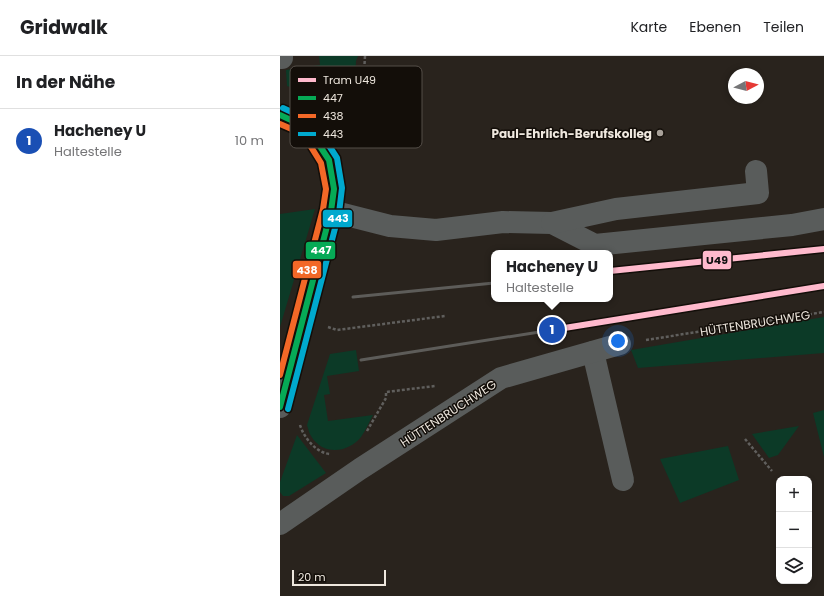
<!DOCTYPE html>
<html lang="de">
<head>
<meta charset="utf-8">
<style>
  body { margin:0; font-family:Poppins,sans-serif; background:#f6f6f6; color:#202124 }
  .controls { position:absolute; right:12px; bottom:12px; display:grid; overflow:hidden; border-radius:8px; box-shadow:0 2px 6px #0003 }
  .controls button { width:36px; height:36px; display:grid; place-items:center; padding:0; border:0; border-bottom:1px solid #e0e0e0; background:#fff; color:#202124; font:20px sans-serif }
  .compass { position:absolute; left:448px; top:12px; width:36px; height:36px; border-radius:50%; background:#fff; box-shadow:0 2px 6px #0003; rotate:83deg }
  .scale { position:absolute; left:12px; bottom:10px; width:94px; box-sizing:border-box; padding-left:4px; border:2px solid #eee7de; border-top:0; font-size:11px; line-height:14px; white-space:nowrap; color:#eee7de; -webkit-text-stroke:3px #130e09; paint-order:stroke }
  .you { position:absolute; left:338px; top:285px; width:14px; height:14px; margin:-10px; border:3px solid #fff; border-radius:50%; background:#1a73e8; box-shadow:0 0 0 6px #1a73e833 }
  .badge { display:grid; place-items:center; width:26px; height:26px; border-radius:50%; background:#5e5b59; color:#fff; font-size:13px; font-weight:700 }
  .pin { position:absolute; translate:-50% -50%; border:2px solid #fff; box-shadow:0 1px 4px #0006 }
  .popup { position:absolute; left:211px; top:194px; width:122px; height:52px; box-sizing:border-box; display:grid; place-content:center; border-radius:8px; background:#fff; filter:drop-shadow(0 1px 3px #0005); font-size:13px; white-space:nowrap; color:#757577 }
  .popup b { font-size:15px; color:#202124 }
  .popup::after { content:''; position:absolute; left:50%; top:100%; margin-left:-8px; border:8px solid transparent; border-top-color:#fff }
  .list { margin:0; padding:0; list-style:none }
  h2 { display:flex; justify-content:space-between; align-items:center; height:52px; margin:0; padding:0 16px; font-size:17px }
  h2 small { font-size:13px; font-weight:400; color:#757577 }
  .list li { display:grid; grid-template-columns:26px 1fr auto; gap:12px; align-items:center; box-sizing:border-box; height:64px; padding:0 16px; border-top:1px solid #e0e0e0 }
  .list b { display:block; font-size:15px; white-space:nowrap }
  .list p { margin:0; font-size:13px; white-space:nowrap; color:#757577 }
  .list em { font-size:13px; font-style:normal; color:#757577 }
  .icon { flex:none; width:22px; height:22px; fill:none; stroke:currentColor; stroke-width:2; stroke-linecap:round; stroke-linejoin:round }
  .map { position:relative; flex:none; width:544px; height:540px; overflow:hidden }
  header { display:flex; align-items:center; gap:24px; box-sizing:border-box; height:56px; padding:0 20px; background:#fff; border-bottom:1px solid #e0e0e0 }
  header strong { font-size:19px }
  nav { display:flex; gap:22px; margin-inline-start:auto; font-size:14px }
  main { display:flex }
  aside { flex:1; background:#fff }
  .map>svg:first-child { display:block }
  .green { fill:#0c3a27 }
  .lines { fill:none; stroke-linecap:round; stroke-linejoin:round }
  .path { stroke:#605f5d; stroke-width:2.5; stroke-dasharray:3 2; stroke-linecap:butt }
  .minor { stroke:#595c5b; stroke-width:22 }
  .rail { stroke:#5d5c59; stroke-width:3 }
  .bus-1-casing { stroke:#130e09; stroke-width:9 }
  .bus-2-casing { stroke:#130e09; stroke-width:9 }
  .bus-3-casing { stroke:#130e09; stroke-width:9 }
  .bus-1 { stroke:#06aa56; stroke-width:6 }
  .bus-2 { stroke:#f36827; stroke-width:6 }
  .bus-3 { stroke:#00a9ce; stroke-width:6 }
  .tram-1-casing { stroke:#130e09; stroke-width:9 }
  .tram-1 { stroke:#ffbacd; stroke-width:6 }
  .poi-dot { fill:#a9a29a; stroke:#130e09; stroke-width:1.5 }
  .labels { text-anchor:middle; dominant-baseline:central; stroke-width:3; stroke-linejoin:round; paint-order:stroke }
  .poi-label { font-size:12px; font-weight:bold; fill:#eee7de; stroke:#130e09; text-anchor:end }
  .street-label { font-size:12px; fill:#eee7de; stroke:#130e09 }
  .key { fill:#130e09; stroke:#554f49; stroke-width:1 }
  .key-label { font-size:11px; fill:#eee7de }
  .line-badge { stroke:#130e09; stroke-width:1.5 }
  .badge-label { font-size:11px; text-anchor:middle; font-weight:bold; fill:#fff }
  .pale-badge-label { font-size:11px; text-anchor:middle; font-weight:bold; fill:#111 }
</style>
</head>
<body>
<header>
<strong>Gridwalk</strong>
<nav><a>Karte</a><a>Ebenen</a><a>Teilen</a></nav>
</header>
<main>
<aside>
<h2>In der Nähe<small></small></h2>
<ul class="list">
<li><span class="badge" style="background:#1a4fb4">1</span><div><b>Hacheney U</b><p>Haltestelle</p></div><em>10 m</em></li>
</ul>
</aside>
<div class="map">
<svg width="544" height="540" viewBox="0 0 544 540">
  <rect width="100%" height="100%" fill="#29231d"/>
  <g class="green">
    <path d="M39 0H78L76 5 72 69 65 75 44 47 26 36 7 30 6 14 40 9Z"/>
    <path d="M35 153 0 271V158Z"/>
    <path d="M544 261V297L358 312 351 294Z"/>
    <path d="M76 294 79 315 47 320 50 338 44 339 48 365 93 359C89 366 86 374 81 381 68 397 43 400 31 380 29 377 28 372 27 369L50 298Z"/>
    <path d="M544 354V401L533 357Z"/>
    <path d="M519 370 498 399 489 402 472 378Z"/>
    <path d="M17 379 46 417 9 440H3L0 436V426Z"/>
    <path d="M448 390 459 424 400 447 380 403Z"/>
  </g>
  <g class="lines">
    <g class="path">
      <path d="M69 84 76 78 82 51 85 0"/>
      <path d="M48 271 57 274 165 260"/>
      <path d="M366 284 544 256"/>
      <path d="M20 369C24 382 37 398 51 398"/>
      <path d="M87 375 106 342V336L155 330"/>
      <path d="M465 383 492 415"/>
    </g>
    <g class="minor">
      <path d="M0 2H2V0"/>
      <path d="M0 59 28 72 49 104 54 133 51 155 0 351"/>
      <path d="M51 155 110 170 156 174 223 166 272 167 315 189 512 169 544 163"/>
      <path d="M272 167 336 153 478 137 476 115"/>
      <path d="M313 296 343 424"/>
      <path d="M0 468 80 413 221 322 340 288"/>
    </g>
    <g class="rail">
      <path d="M73 241 214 227"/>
      <path d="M81 304 272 274"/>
    </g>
    <g class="bus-1-casing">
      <path id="bus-1" d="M0 59 28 72 49 104 54 133 51 155 0 351"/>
    </g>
    <g class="bus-2-casing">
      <path id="bus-2" d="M0 68 23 78 41 107 46 133 43 153 0 319"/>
    </g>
    <g class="bus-3-casing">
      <path id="bus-3" d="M3 52 31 65 35 68 57 102 62 132 59 157 8 353"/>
    </g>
    <use href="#bus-1" class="bus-1"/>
    <use href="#bus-2" class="bus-2"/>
    <use href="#bus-3" class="bus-3"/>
    <g class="tram-1-casing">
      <g id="tram-1">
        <path d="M330 215 544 193"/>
        <path d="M272 274 544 230"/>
      </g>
    </g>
    <use href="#tram-1" class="tram-1"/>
  </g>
  <circle class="poi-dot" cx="380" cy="77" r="4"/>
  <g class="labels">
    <g class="poi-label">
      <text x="372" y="77">Paul-Ehrlich-Berufskolleg</text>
    </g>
    <g class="street-label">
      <text transform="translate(475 267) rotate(-9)">HÜTTENBRUCHWEG</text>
      <text transform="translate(168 357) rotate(-33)">HÜTTENBRUCHWEG</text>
    </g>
  </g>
  <rect x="10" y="10" width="132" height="82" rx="6" class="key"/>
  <rect x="18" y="22" width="18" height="4" fill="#ffbacd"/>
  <rect x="18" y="40" width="18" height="4" fill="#06aa56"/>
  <rect x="18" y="58" width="18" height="4" fill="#f36827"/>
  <rect x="18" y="76" width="18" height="4" fill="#00a9ce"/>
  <g class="key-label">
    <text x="43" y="28">Tram U49</text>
    <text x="43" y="46">447</text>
    <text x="43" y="64">438</text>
    <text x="43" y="82">443</text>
  </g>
  <g class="line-badge">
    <rect x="42" y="153" width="31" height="19" rx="4" fill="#00a9ce"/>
    <rect x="25" y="185" width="31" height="19" rx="4" fill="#06aa56"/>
    <rect x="422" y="194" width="30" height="20" rx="4" fill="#ffbacd"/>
    <rect x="12" y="204" width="30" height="19" rx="4" fill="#f36827"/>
  </g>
  <g class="badge-label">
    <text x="58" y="166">443</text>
    <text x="41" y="198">447</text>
    <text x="27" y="218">438</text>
  </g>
  <g class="pale-badge-label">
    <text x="437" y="208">U49</text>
  </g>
</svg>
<div class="controls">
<button>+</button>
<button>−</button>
<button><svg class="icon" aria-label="layers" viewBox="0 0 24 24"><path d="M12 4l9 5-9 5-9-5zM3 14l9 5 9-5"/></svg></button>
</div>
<svg class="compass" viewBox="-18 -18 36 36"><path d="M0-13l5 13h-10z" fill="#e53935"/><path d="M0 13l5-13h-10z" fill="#757577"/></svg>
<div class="scale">20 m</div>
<div class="you"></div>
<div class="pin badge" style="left:272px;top:274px;background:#1a4fb4">1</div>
<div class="popup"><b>Hacheney U</b>Haltestelle</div>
</div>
</main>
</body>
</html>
